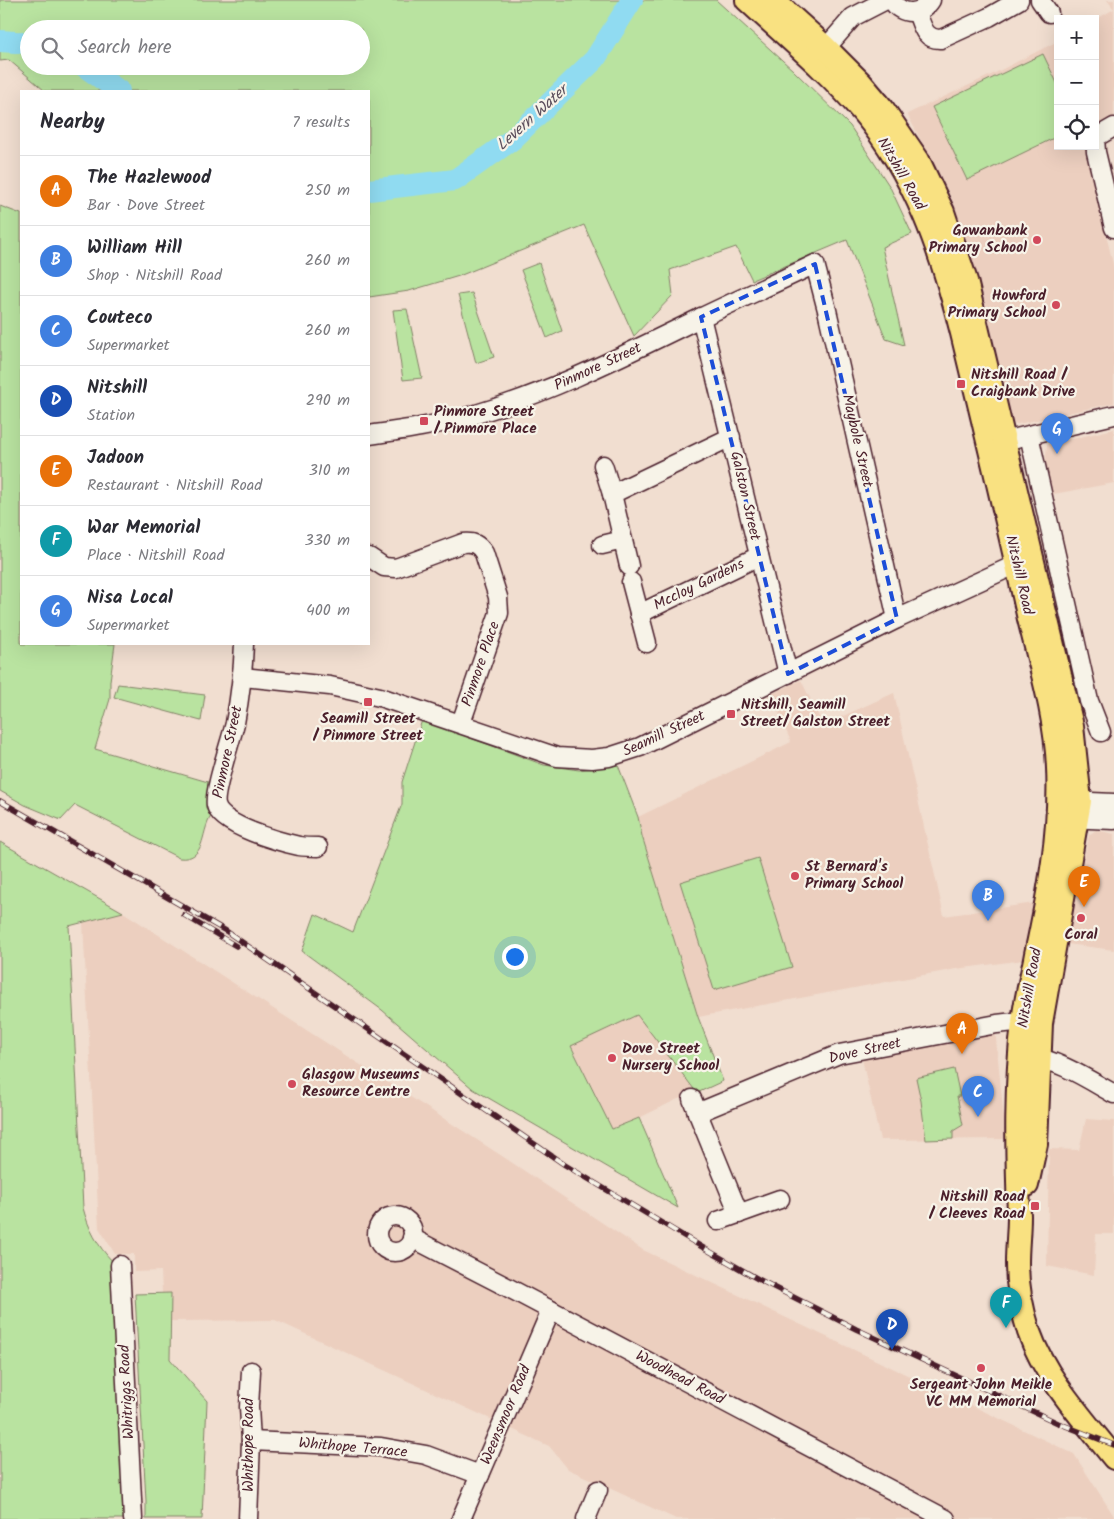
<!DOCTYPE html>
<html lang="en">
<head>
<meta charset="utf-8">
<style>
  body { margin:0; font-family:Kalam,sans-serif; background:#f7f7f7; color:#2b2b33 }
  .controls { position:absolute; right:15px; top:15px; display:grid; overflow:hidden; border-radius:0px; box-shadow:0 5px 20px #0002 }
  .controls button { width:45px; height:45px; display:grid; place-items:center; padding:0; border:0; border-bottom:1px solid #e1e1e2; background:#fff; color:#2b2b33; font:25px sans-serif }
  .you { position:absolute; left:514px; top:956px; width:18px; height:18px; margin:-12px; border:4px solid #fff; border-radius:50%; background:#1a73e8; box-shadow:0 0 0 8px #1a73e833 }
  .badge { display:grid; place-items:center; width:32px; height:32px; border-radius:50%; background:#d1495b; color:#fff; font-size:16px; font-weight:700 }
  .pin { position:absolute; translate:-50% -41px; filter:drop-shadow(0 1px 2px #0008) }
  .pin::after { content:''; position:absolute; top:26px; width:18px; height:15px; background:inherit; clip-path:polygon(0 0,100% 0,50% 100%) }
  .list { margin:0; padding:0; list-style:none }
  h2 { display:flex; justify-content:space-between; align-items:center; height:65px; margin:0; padding:0 20px; font-size:21px }
  h2 small { font-size:16px; font-weight:400; color:#7c7c81 }
  .list li { display:grid; grid-template-columns:32px 1fr auto; gap:15px; align-items:center; box-sizing:border-box; height:70px; padding:0 20px; border-top:1px solid #e1e1e2 }
  .list b { display:block; font-size:19px; white-space:nowrap }
  .list p { margin:0; font-size:16px; white-space:nowrap; color:#7c7c81 }
  .list em { font-size:16px; font-style:normal; color:#7c7c81 }
  .icon { flex:none; width:28px; height:28px; fill:none; stroke:currentColor; stroke-width:2; stroke-linecap:round; stroke-linejoin:round }
  .map { position:relative; flex:none; width:1114px; height:1519px; overflow:hidden }
  .search { position:absolute; background:#fff; box-shadow:0 5px 20px #0002; left:20px; top:20px; width:350px; height:55px; display:flex; align-items:center; gap:12px; box-sizing:border-box; padding:0 18px; border-radius:28px; color:#7c7c81; font-size:19px }
  .panel { position:absolute; background:#fff; box-shadow:0 5px 20px #0002; left:20px; top:90px; width:350px; height:555px; border-radius:0px }
  .map>svg:first-child { display:block }
  .built { fill:#eccfbf }
  .green { fill:#b9e3a0; stroke:#828166; fill-rule:evenodd }
  .lines { fill:none; stroke-linecap:round; stroke-linejoin:round }
  .river { stroke:#90dbf1; stroke-width:22 }
  .minor-casing { stroke:#4a1f2b; stroke-width:21 }
  .major-casing { stroke:#4a1f2b; stroke-width:26 }
  .minor { stroke:#f7f3e8; stroke-width:18 }
  .major { stroke:#f9e181; stroke-width:22 }
  .rail-casing { stroke:#4a1f2b; stroke-width:5.5 }
  .rail { stroke:#f7f3e8; stroke-width:4; stroke-dasharray:11; stroke-linecap:butt }
  .marked { fill:none; stroke:#1d4ed8; stroke-width:4; stroke-dasharray:10 6; stroke-linejoin:round }
  .poi-dot { fill:#d1495b; stroke:#f7f3e8; stroke-width:2 }
  .labels { text-anchor:middle; dominant-baseline:central; stroke-width:4.5; stroke-linejoin:round; paint-order:stroke }
  .street-label { font-size:15px; fill:#4a1f2b; stroke:#f7f3e8 }
  .poi-label { font-size:15px; font-weight:bold; fill:#4a1f2b; stroke:#f7f3e8; text-anchor:start }
  .water-label { font-size:16px; font-style:italic; fill:#5c4e5c; stroke:#f7f3e8 }
</style>
</head>
<body>
<div class="map">
<svg width="1114" height="1519" viewBox="0 0 1114 1519">
  <rect width="100%" height="100%" fill="#f1ded0"/>
  <filter id="ink" filterUnits="userSpaceOnUse"><feTurbulence type="fractalNoise" baseFrequency=".02" numOctaves="2"/><feDisplacementMap in="SourceGraphic" scale="10" xChannelSelector="R" yChannelSelector="G"/><feConvolveMatrix kernelMatrix="1 2 1 2 8 2 1 2 1" color-interpolation-filters="sRGB"/></filter>
  <g filter="url(#ink)">
    <g class="built">
      <path d="M1107 0H1114V118L1095 127V20L1114 9Z"/>
      <path d="M1058 41V146H1085L1114 268V403L1018 424 1012 423 989 320 952 199 907 114 993 74Z"/>
      <path d="M1114 429V483L1048 495 1045 465 1047 445Z"/>
      <path d="M801 680 823 725 894 693 944 916 1035 903 1024 960 956 969 698 1017 642 836 638 817 791 742 771 694Z"/>
      <path d="M1096 830 1114 834V950L1067 944 1068 930 1089 835Z"/>
      <path d="M123 912 502 1156 643 1250 1074 1454 1114 1516V1519H676L568 1469 549 1446 275 1320 171 1321V1293H162L161 1271 134 1272V1254H115L99 1228 83 923Z"/>
      <path d="M637 1015 697 1093 678 1099 639 1118 612 1129 571 1045Z"/>
      <path d="M995 1029 1006 1139 880 1140 862 1059Z"/>
      <path d="M1086 1119 1114 1121V1234H1096L1094 1275 1047 1266 1049 1149 1079 1150Z"/>
    </g>
    <g class="green">
      <path d="M0 0H716L793 70 850 126 890 187 912 234 882 247 904 345 886 339 847 240 752 280 736 247 670 270 673 295 634 336 584 225 459 276 409 291 369 297V91H45L9 60 0 61ZM29 29H361V66H29Z"/>
      <path d="M1043 54 1058 85V136L967 180 932 107Z"/>
      <path d="M0 206 21 214V644H115L110 681V699L95 749 208 782 206 809 211 816C200 834 206 861 179 858L75 805 61 820 25 805 0 791Z"/>
      <path d="M539 263 562 331 547 338 521 270Z"/>
      <path d="M472 293 494 357 476 363 458 295Z"/>
      <path d="M407 309 422 378 403 380 393 310Z"/>
      <path d="M118 684 205 695 201 721 114 697Z"/>
      <path d="M422 720 544 765 579 770 618 765 638 817 642 836 698 1017 723 1081 697 1093 637 1015 571 1046 612 1129 639 1118 678 1208 473 1089 382 1010 302 951 315 914 353 932 402 804V782Z"/>
      <path d="M0 842 123 912 69 926 83 1208C89 1230 97 1245 113 1262L127 1519H0Z"/>
      <path d="M758 858 792 967 714 990 680 882Z"/>
      <path d="M954 1069 960 1096H957L963 1125 953 1131V1139L926 1140 921 1101 916 1078Z"/>
      <path d="M171 1293 170 1359 207 1401 202 1519H146V1501L135 1294Z"/>
    </g>
    <g class="lines">
      <g class="river">
        <path d="M0 41 29 43"/>
        <path d="M84 66 119 91"/>
        <path d="M369 190 455 180 513 139 595 59 632 0"/>
      </g>
      <g class="minor-casing">
        <g id="minor">
          <path d="M892 0C901 17 922 15 931 0"/>
          <path d="M1040 0 1049 13"/>
          <path d="M917 12C922 25 924 40 941 39L989 17 1019 0"/>
          <path d="M818 57 853 17 886 0"/>
          <path d="M1114 127 1095 138 1096 152 1114 228"/>
          <path d="M701 317 788 674"/>
          <path d="M369 435C404 430 439 425 473 415 552 392 624 355 698 319 737 300 776 283 815 264L827 310 897 619"/>
          <path d="M1029 435 1089 701 1101 732"/>
          <path d="M991 444 1114 415"/>
          <path d="M603 465 612 494 629 566"/>
          <path d="M612 494 731 437"/>
          <path d="M602 545 623 540"/>
          <path d="M369 557 384 567 396 568 463 543C474 542 478 544 484 553L498 597 499 613 461 723"/>
          <path d="M631 582 647 643"/>
          <path d="M639 614 759 556"/>
          <path d="M244 644C243 671 240 697 235 723 231 741 213 792 216 805 220 826 281 842 299 846 305 847 312 847 318 847"/>
          <path d="M243 677 330 686 380 697 557 757 592 759 609 757 640 747 897 619 1017 564 1028 561"/>
          <path d="M1068 801 1114 803"/>
          <path d="M1066 818 1114 820"/>
          <path d="M1028 1056C1057 1059 1089 1080 1114 1094"/>
          <path d="M692 1099 739 1214"/>
          <path d="M697 1113 839 1054 997 1024 1023 1021 1035 1023"/>
          <circle cx="395" cy="1234" r="18"/>
          <path d="M718 1221 780 1199"/>
          <path d="M412 1238 507 1287 946 1519"/>
          <path d="M120 1265 133 1519"/>
          <path d="M251 1441 381 1447 426 1455 480 1475"/>
          <path d="M248 1519 251 1441 249 1407 251 1371"/>
          <path d="M461 1519 551 1310"/>
          <path d="M586 1519 598 1490"/>
        </g>
      </g>
      <g class="major-casing">
        <g id="major">
          <path d="M747 0C786 36 827 70 862 111 916 175 942 253 962 333 985 428 1008 523 1029 619 1041 668 1056 717 1058 768 1061 831 1049 893 1036 954 1032 977 1025 1000 1023 1023 1015 1087 1017 1152 1019 1216 1019 1232 1017 1247 1017 1263 1017 1286 1022 1310 1029 1332 1045 1378 1084 1420 1114 1458"/>
          <path d="M773 0 826 48 861 83 883 109 918 160 943 212 966 281 1065 696 1072 726 1080 801 1041 1023 1036 1144 1027 1185"/>
        </g>
      </g>
      <use href="#minor" class="minor"/>
      <use href="#major" class="major"/>
      <g class="rail-casing">
        <g id="rail">
          <path d="M0 801 226 931 565 1165 702 1247 758 1279 856 1329 1058 1423 1114 1445"/>
          <path d="M184 915 236 946"/>
        </g>
      </g>
      <use href="#rail" class="rail"/>
    </g>
  </g>
  <path class="marked" d="M815 264 897 619 788 674 701 317Z"/>
  <g class="poi-dot">
    <circle cx="1037" cy="240" r="5"/>
    <circle cx="1056" cy="305" r="5"/>
    <rect x="956" y="379" width="10" height="10" rx="2.5"/>
    <rect x="419" y="416" width="10" height="10" rx="2.5"/>
    <rect x="363" y="697" width="10" height="10" rx="2.5"/>
    <rect x="726" y="709" width="10" height="10" rx="2.5"/>
    <circle cx="795" cy="876" r="5"/>
    <circle cx="1081" cy="918" r="5"/>
    <circle cx="612" cy="1058" r="5"/>
    <circle cx="292" cy="1084" r="5"/>
    <rect x="1030" y="1201" width="10" height="10" rx="2.5"/>
    <circle cx="981" cy="1368" r="5"/>
  </g>
  <g class="labels">
    <g class="street-label">
      <text transform="translate(901 174) rotate(60)">Nitshill Road</text>
      <text transform="translate(598 367) rotate(-25)">Pinmore Street</text>
      <text transform="translate(857 441) rotate(77)">Maybole Street</text>
      <text transform="translate(745 496) rotate(77)">Galston Street</text>
      <text transform="translate(1019 575) rotate(77)">Nitshill Road</text>
      <text transform="translate(699 585) rotate(-26)">Mccloy Gardens</text>
      <text transform="translate(481 664) rotate(-71)">Pinmore Place</text>
      <text transform="translate(664 734) rotate(-25)">Seamill Street</text>
      <text transform="translate(228 752) rotate(-78)">Pinmore Street</text>
      <text transform="translate(1030 988) rotate(-80)">Nitshill Road</text>
      <text transform="translate(865 1051) rotate(-13)">Dove Street</text>
      <text transform="translate(680 1378) rotate(28)">Woodhead Road</text>
      <text transform="translate(127 1392) rotate(-93)">Whitriggs Road</text>
      <text transform="translate(506 1415) rotate(-67)">Weensmoor Road</text>
      <text transform="translate(249 1445) rotate(-90)">Whithope Road</text>
      <text transform="translate(353 1448) rotate(5)">Whithope Terrace</text>
    </g>
    <g class="poi-label">
      <text x="1027" y="231" text-anchor="end">Gowanbank<tspan x="1027" dy="17">Primary School</tspan></text>
      <text x="1046" y="296" text-anchor="end">Howford<tspan x="1046" dy="17">Primary School</tspan></text>
      <text x="971" y="375">Nitshill Road /<tspan x="971" dy="17">Craigbank Drive</tspan></text>
      <text x="434" y="412">Pinmore Street<tspan x="434" dy="17">/ Pinmore Place</tspan></text>
      <text x="741" y="705">Nitshill, Seamill<tspan x="741" dy="17">Street/ Galston Street</tspan></text>
      <text x="368" y="719" text-anchor="middle">Seamill Street<tspan x="368" dy="17">/ Pinmore Street</tspan></text>
      <text x="805" y="867">St Bernard's<tspan x="805" dy="17">Primary School</tspan></text>
      <text x="1081" y="935" text-anchor="middle">Coral</text>
      <text x="622" y="1049">Dove Street<tspan x="622" dy="17">Nursery School</tspan></text>
      <text x="302" y="1075">Glasgow Museums<tspan x="302" dy="17">Resource Centre</tspan></text>
      <text x="1025" y="1197" text-anchor="end">Nitshill Road<tspan x="1025" dy="17">/ Cleeves Road</tspan></text>
      <text x="981" y="1385" text-anchor="middle">Sergeant John Meikle<tspan x="981" dy="17">VC MM Memorial</tspan></text>
    </g>
    <g class="water-label">
      <text transform="translate(532 118) rotate(-42)">Levern Water</text>
    </g>
  </g>
</svg>
<div class="controls">
<button>+</button>
<button>−</button>
<button><svg class="icon" aria-label="locate" viewBox="0 0 24 24"><circle cx="12" cy="12" r="6"/><path d="M12 2v4M12 18v4M2 12h4M18 12h4"/></svg></button>
</div>
<div class="you"></div>
<div class="pin badge" style="left:962px;top:1054px;background:#e8710a">A</div>
<div class="pin badge" style="left:988px;top:921px;background:#3f7fe0">B</div>
<div class="pin badge" style="left:978px;top:1117px;background:#3f7fe0">C</div>
<div class="pin badge" style="left:892px;top:1350px;background:#1a4fb4">D</div>
<div class="pin badge" style="left:1084px;top:907px;background:#e8710a">E</div>
<div class="pin badge" style="left:1006px;top:1328px;background:#0f9aa8">F</div>
<div class="pin badge" style="left:1057px;top:454px;background:#3f7fe0">G</div>
<div class="search"><svg class="icon" aria-label="search" viewBox="0 0 24 24"><circle cx="10" cy="10" r="6"/><path d="M15 15l6 6"/></svg>Search here</div>
<section class="panel">
<h2>Nearby<small>7 results</small></h2>
<ul class="list">
<li><span class="badge" style="background:#e8710a">A</span><div><b>The Hazlewood</b><p>Bar · Dove Street</p></div><em>250 m</em></li>
<li><span class="badge" style="background:#3f7fe0">B</span><div><b>William Hill</b><p>Shop · Nitshill Road</p></div><em>260 m</em></li>
<li><span class="badge" style="background:#3f7fe0">C</span><div><b>Couteco</b><p>Supermarket</p></div><em>260 m</em></li>
<li><span class="badge" style="background:#1a4fb4">D</span><div><b>Nitshill</b><p>Station</p></div><em>290 m</em></li>
<li><span class="badge" style="background:#e8710a">E</span><div><b>Jadoon</b><p>Restaurant · Nitshill Road</p></div><em>310 m</em></li>
<li><span class="badge" style="background:#0f9aa8">F</span><div><b>War Memorial</b><p>Place · Nitshill Road</p></div><em>330 m</em></li>
<li><span class="badge" style="background:#3f7fe0">G</span><div><b>Nisa Local</b><p>Supermarket</p></div><em>400 m</em></li>
</ul>
</section>
</div>
</body>
</html>
